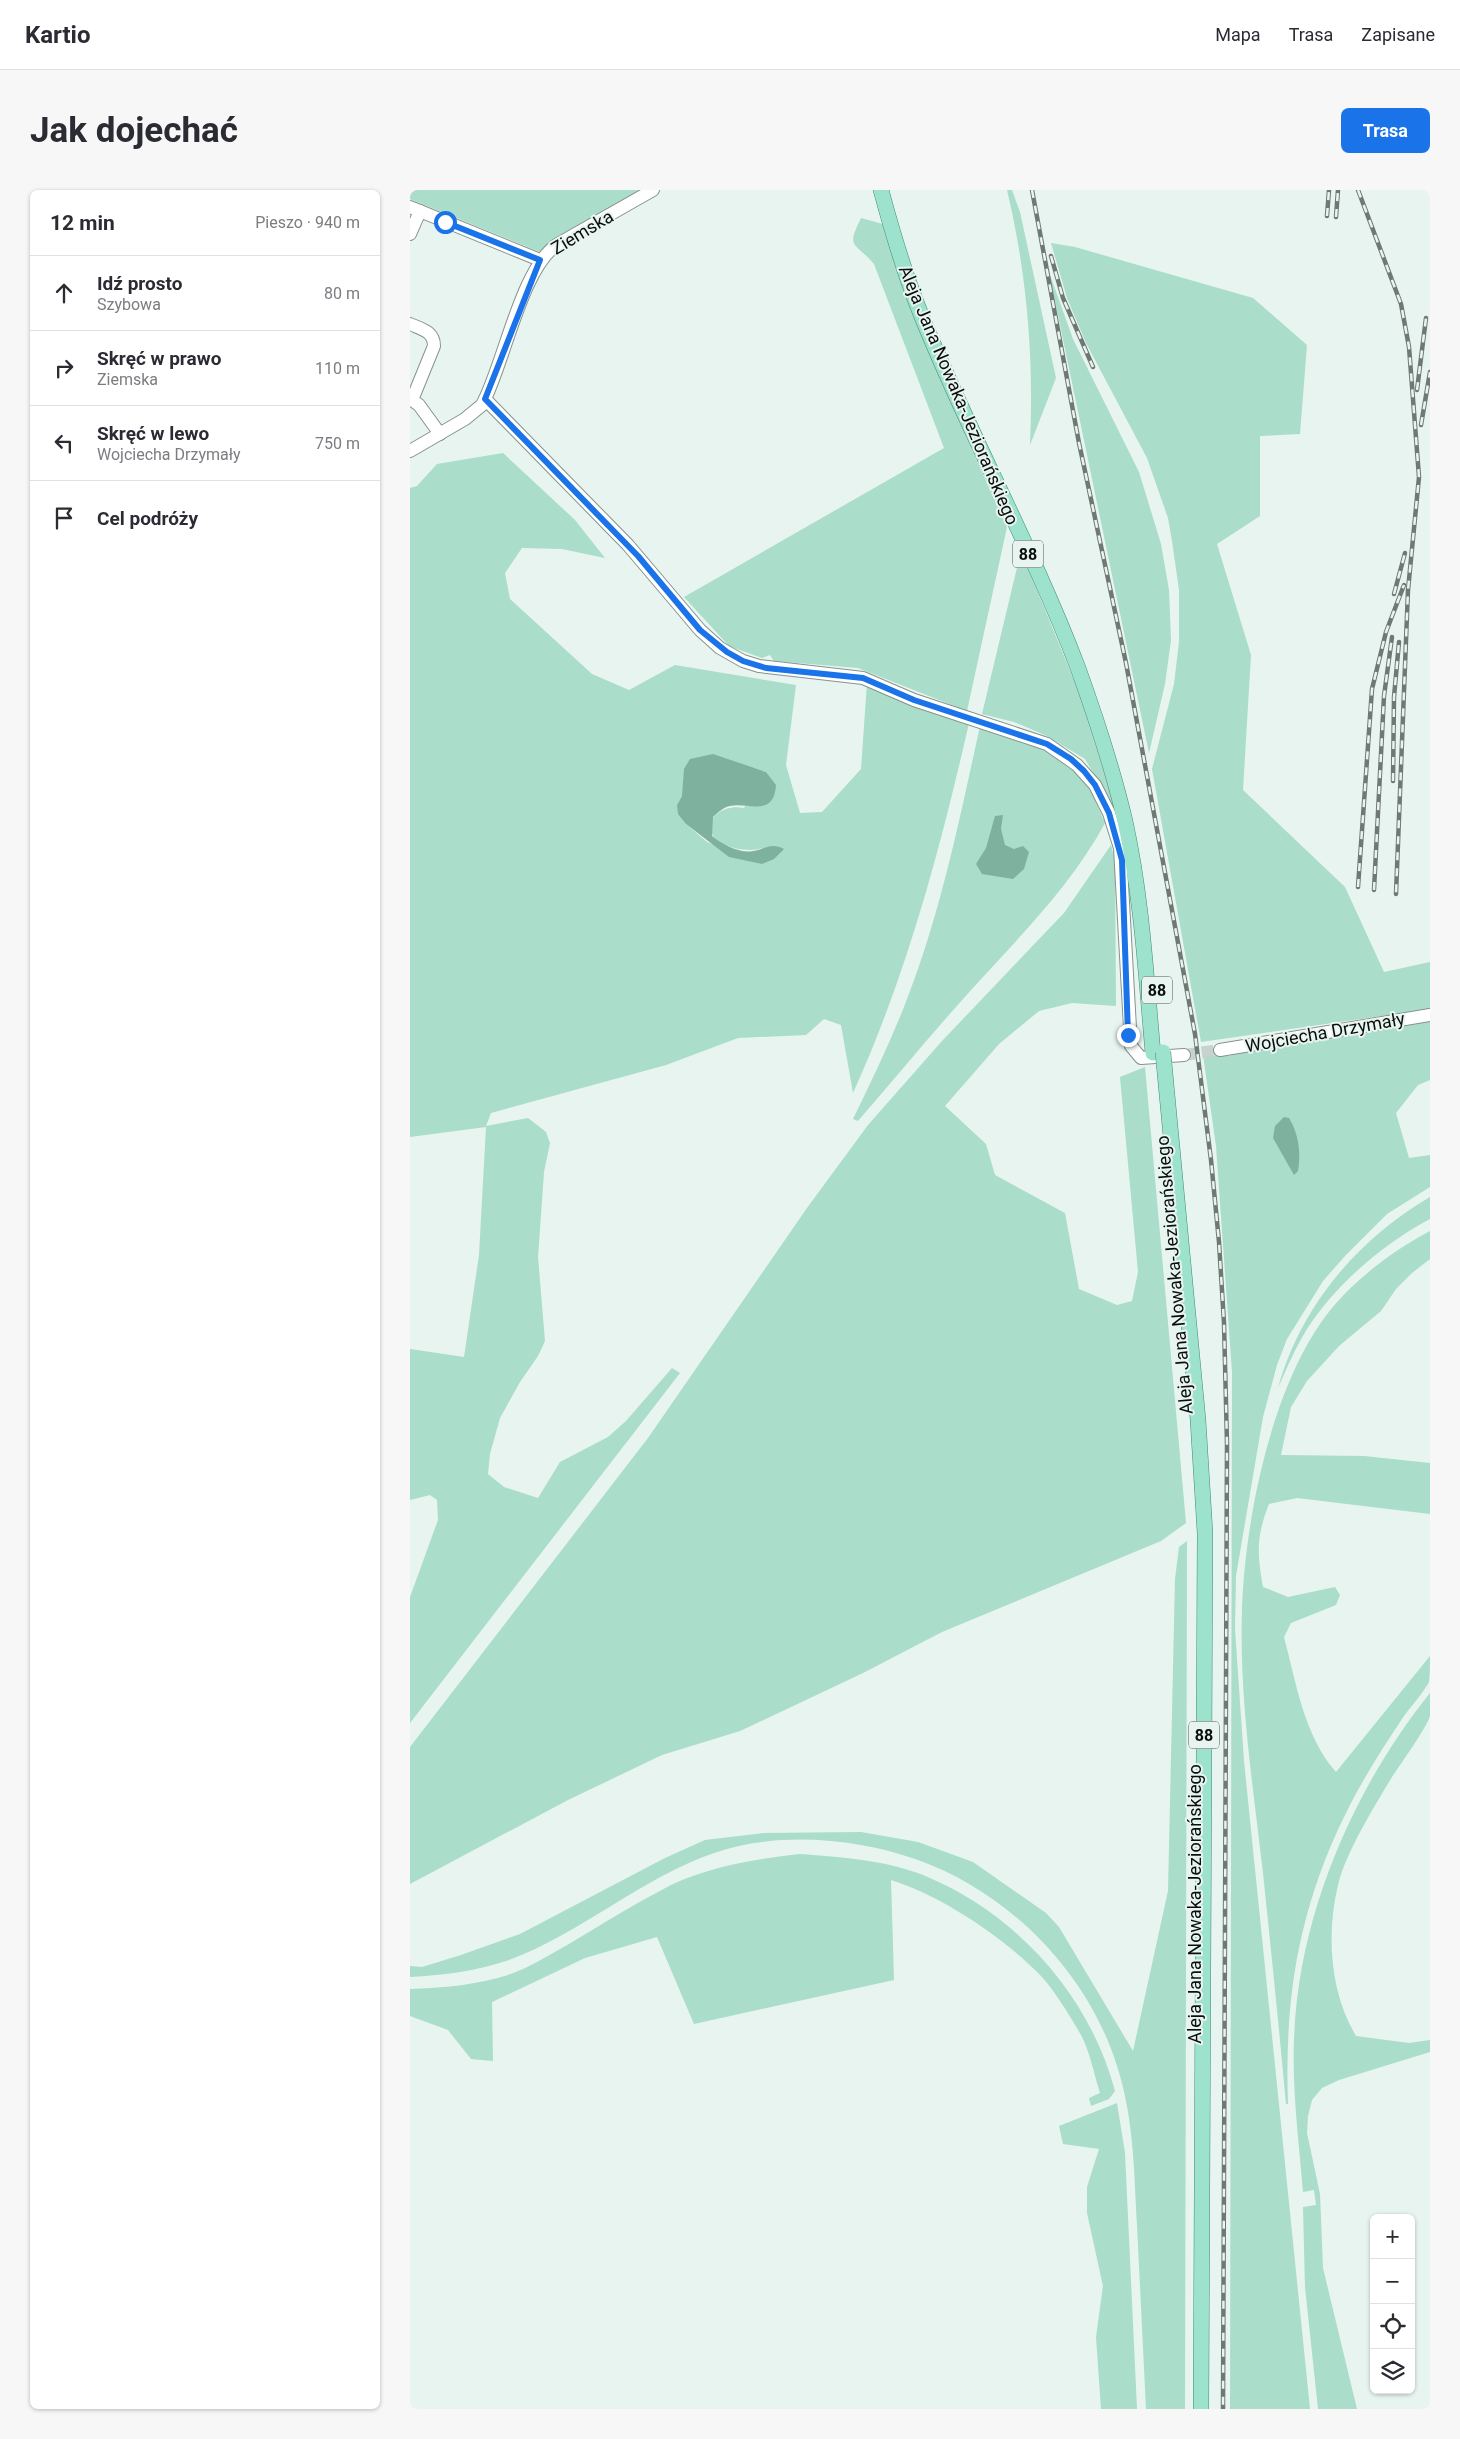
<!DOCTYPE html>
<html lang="pl">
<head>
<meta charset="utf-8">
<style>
  body { margin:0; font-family:Roboto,sans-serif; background:#f7f7f7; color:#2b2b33 }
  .controls { position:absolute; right:15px; bottom:15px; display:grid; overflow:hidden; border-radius:8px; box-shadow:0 1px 4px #0004 }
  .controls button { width:45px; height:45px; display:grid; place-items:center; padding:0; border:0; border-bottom:1px solid #e1e1e2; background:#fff; color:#2b2b33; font:25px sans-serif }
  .stop { position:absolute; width:15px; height:15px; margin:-11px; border:4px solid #1a73e8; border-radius:50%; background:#fff }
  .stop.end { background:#1a73e8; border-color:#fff; box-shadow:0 1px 5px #0008 }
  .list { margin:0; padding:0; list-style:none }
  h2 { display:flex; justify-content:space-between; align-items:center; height:65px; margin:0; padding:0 20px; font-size:21px }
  h2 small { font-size:16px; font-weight:400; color:#7c7c81 }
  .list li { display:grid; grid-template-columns:32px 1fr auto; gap:15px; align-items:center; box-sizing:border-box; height:75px; padding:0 20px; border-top:1px solid #e1e1e2 }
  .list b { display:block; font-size:19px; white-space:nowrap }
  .list p { margin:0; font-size:16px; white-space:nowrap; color:#7c7c81 }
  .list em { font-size:16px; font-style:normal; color:#7c7c81 }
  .icon { flex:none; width:28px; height:28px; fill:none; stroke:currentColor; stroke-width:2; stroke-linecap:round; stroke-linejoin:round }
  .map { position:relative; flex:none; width:1020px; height:2219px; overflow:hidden; border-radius:8px }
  header { display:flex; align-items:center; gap:30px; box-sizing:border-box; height:70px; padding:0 25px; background:#fff; border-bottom:1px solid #e1e1e2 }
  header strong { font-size:24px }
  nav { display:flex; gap:28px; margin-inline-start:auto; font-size:18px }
  .intro { display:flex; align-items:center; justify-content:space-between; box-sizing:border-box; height:120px; padding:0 30px }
  h1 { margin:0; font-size:35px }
  .button { padding:12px 22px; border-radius:8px; background:#1a73e8; color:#fff; font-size:18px; font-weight:700 }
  main { display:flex; gap:30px; padding:0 30px }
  aside { flex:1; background:#fff; border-radius:8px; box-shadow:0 1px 4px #0004 }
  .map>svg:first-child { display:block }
  .green { fill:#aaddca; fill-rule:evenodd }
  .water { fill:#7fb19f }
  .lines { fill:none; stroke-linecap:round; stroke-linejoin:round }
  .minor-tunnel { stroke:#c6d2cd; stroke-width:12; stroke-dasharray:12 6; stroke-linecap:butt }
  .minor-casing { stroke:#86928d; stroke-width:14 }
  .major-casing { stroke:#3e8b73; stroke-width:16 }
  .minor { stroke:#fff; stroke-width:12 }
  .major { stroke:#9ce2cc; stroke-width:15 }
  .rail-casing { stroke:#707875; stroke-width:4.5 }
  .rail { stroke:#e7f4ef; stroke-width:2.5; stroke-dasharray:8; stroke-linecap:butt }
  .major-bridge-casing { stroke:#3e8b73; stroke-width:16; stroke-linecap:butt }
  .major-bridge { stroke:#9ce2cc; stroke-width:15 }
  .route { stroke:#1a73e8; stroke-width:6 }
  .labels { text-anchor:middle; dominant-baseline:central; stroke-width:4; stroke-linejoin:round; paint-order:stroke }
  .shield { fill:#e7f4ef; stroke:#4c5351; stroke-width:1 }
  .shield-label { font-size:16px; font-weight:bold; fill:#0a0e0d }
  .street-label { font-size:18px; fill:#0a0e0d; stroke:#e7f4ef }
</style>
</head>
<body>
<header>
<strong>Kartio</strong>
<nav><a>Mapa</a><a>Trasa</a><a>Zapisane</a></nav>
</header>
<div class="intro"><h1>Jak dojechać</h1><a class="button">Trasa</a></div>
<main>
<aside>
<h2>12 min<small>Pieszo · 940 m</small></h2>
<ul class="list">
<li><svg class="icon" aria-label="ahead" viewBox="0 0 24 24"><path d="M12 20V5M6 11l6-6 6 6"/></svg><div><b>Idź prosto</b><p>Szybowa</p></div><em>80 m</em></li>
<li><svg class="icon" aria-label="right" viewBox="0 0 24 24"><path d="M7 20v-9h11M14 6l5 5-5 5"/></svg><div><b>Skręć w prawo</b><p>Ziemska</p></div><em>110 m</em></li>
<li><svg class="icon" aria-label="left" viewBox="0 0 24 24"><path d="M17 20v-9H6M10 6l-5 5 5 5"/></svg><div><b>Skręć w lewo</b><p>Wojciecha Drzymały</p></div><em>750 m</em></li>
<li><svg class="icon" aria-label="arrive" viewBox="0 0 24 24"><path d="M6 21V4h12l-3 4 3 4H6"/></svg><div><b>Cel podróży</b></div></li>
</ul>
</aside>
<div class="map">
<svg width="1020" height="2219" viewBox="0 0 1020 2219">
  <rect width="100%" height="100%" fill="#e7f4ef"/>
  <g class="green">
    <path d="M0 0H236L130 62 0 9Z"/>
    <path d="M597 0H602L610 22 646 188 620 255C624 168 617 84 597 0Z"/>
    <path d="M451 28 473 34 485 74 556 247 597 337 557 521 448 478 364 471 360 465 352 468 319 456 274 407 534 258 464 74C444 51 436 59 451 28Z"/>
    <path d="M641 53 665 57 843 108 897 155 890 244 850 246V326L807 354 841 465 833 600 935 697 974 782 1020 772V819L791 852 742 579 764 494 769 452V400L762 351 758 328 737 268 676 153 657 108Z"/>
    <path d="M639 82 663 149 729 282 751 354 759 400 761 450 755 494 739 563Z"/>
    <path d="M93 263 165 330 195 368 152 359 112 358 95 383 100 409 182 484 219 500 265 475 386 495 376 575 390 623 412 622 451 579 457 493 559 533C530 660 497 784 443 903L431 835 414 829 396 845 328 848 256 875 81 923 76 936 118 928 136 942 140 953 134 982 128 1067 135 1151 128 1166 110 1192 90 1228 80 1264 78 1284 94 1297 128 1308 150 1272 198 1247 216 1231 262 1178 270 1183 0 1533V1407L28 1330 27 1310 20 1305 0 1310V1159L54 1167 69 1065 76 937 0 947V298L7 296 27 274ZM344 578 356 582 334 618C318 614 294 625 302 644 308 658 340 663 352 658V674L297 652 276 634 267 615 272 606Z"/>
    <path d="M611 361 672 510 706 622 675 569 637 546 604 532 572 524Z"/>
    <path d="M570 536 633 559 676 590 695 633C661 696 610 746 562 799 523 842 486 887 448 931L443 929C460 894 477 859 492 822 529 731 549 632 570 536Z"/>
    <path d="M701 655 705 671 706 816 662 813 629 821 589 854 535 916 576 954 585 985 655 1023 669 1099 707 1115 722 1111 728 1082 710 887 735 877 776 1333 751 1351 532 1442 453 1483 330 1541 252 1565 158 1610 0 1694V1557L238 1248 397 1018 458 935 532 851 654 723Z"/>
    <path d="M1011 832H1020V890L1008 895 986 923 999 968 1020 965V997L977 1024 935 1066 913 1091 877 1149 867 1175 853 1227 826 1386 825 1439 834 1571 900 2219H820L822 1182 806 956 793 865 821 866V862Z"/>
    <path d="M1020 1007V1029C973 1054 926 1094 897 1139 885 1158 877 1178 868 1198 891 1116 947 1050 1020 1007Z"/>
    <path d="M1020 1041V1069L1002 1083 986 1099 971 1121 929 1156 897 1191 881 1217 871 1265 954 1266 1020 1273V1324L887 1308 859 1314C846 1347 847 1363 853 1397L878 1407 925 1397 930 1405 926 1415 881 1433 874 1447C886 1492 894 1546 926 1582L1020 1466C1020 1473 1020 1486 1019 1492 1012 1505 1000 1517 992 1529 974 1556 956 1584 941 1613 890 1712 874 1803 878 1914H876C869 1837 861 1760 853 1683 843 1596 829 1507 832 1419 835 1330 861 1200 915 1127 941 1092 982 1061 1020 1041Z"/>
    <path d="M777 1351 775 2219H736C733 2158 730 2096 727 2035 724 1982 724 1928 707 1876 678 1783 600 1703 508 1670 445 1648 369 1641 304 1663 231 1688 170 1744 99 1770 67 1781 34 1785 0 1787V1776L12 1777 51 1765 110 1744 255 1668 295 1650 354 1643 451 1642 508 1652 563 1672 636 1723 649 1737 723 1861 758 1701 765 1389 769 1357Z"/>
    <path d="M1020 1503C1020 1510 1020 1519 1020 1526 1017 1537 990 1575 982 1587 964 1617 936 1662 928 1695 916 1744 920 1803 946 1846L999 1853 1020 1850V1862L929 1890 912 1898 902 1910 898 1926 897 1943 910 2004 913 2078 947 2219H908L895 2097 893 2017 906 2015 904 2000 893 2002C889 1952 882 1901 884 1850 888 1726 943 1599 1020 1503Z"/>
    <path d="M390 1664C431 1667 474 1670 513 1685 606 1723 679 1804 705 1901L699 1909 681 1916 679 1908 690 1903C684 1884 680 1862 671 1845 662 1829 643 1798 630 1785 593 1747 532 1706 481 1690L484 1790 284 1834 247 1747 175 1768 82 1812 83 1871 61 1869 38 1840 0 1826V1799C33 1798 66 1795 98 1785 119 1778 139 1765 159 1754 192 1734 226 1713 261 1695 302 1676 346 1669 390 1664Z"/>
    <path d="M707 1913 715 1963 727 2219H691L686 2147 693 2096 677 2023V1997L689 1959 653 1954 649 1936Z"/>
  </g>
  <g class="water">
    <path d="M303 564 356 582 366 595C364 628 338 612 320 616 314 617 307 623 303 627L302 646C312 654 330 664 343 661 356 659 361 652 374 659L364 669 352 674 319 667 276 634 268 624 267 615 272 606 274 579 280 569Z"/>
    <path d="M593 625 591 639 595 655 604 659 613 656 619 662 614 679 603 689 572 684 566 674 576 658 585 626Z"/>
    <path d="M874 927 879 928C889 944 891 964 888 981L884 985 863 948 865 936Z"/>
  </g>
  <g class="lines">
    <path class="minor-tunnel" d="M774 865 810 860"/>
    <g class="minor-casing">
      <g id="minor">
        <path d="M0 17 130 70"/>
        <path d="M0 44 10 21"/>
        <path d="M0 134C11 139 24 141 24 156L2 210 9 215 30 244"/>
        <path d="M75 209 218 355 290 440 310 458 333 471 349 476 453 488 504 510 637 554 667 575 685 595 699 623 710 658 721 856 731 868 774 865"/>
        <path d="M0 261 55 229 72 215C94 175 111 77 148 54L243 0"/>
        <path d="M810 860 1020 825"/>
      </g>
    </g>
    <g class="major-casing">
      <g id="major">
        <path d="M471 0C482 41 494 82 510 122 558 242 622 357 668 478 686 528 703 580 715 631 732 708 736 786 743 863"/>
        <path d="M754 873 788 1230 795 1343 791 2219"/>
      </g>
    </g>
    <use href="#minor" class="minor"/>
    <use href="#major" class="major"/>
    <g class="rail-casing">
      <g id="rail">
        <path d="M622 0 669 253 716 473 785 844 801 970 809 1052 814 1133 817 1254 813 2219"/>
        <path d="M948 0 991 114 999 157 1009 287 998 400 986 704"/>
        <path d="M917 26 919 0"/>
        <path d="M926 27 928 0"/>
        <path d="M641 66 653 108 683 177"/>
        <path d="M1007 200 1016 128"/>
        <path d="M1011 235 1020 182"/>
        <path d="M984 404 995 363"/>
        <path d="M983 591 984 507 989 452"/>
        <path d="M948 697 962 499 976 442 994 395"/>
        <path d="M964 700 974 506 982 447"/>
      </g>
    </g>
    <use href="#rail" class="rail"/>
    <g class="major-bridge-casing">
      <path id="major-bridge" d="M753 862 754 873"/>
    </g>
    <use href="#major-bridge" class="major-bridge"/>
  </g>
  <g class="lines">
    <path class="route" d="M35 32 130 70 75 209 228 366 290 440 317 462 333 471 356 478 453 488 504 510 637 554 661 569 674 581 685 595 699 623 712 670 718 845"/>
  </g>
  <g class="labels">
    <g class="shield">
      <rect x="603" y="350.5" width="30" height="27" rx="4"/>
      <rect x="732" y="786.5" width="30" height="27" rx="4"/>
      <rect x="779" y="1531.5" width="30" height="27" rx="4"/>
    </g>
    <g class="shield-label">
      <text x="618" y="364">88</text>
      <text x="747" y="800">88</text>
      <text x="794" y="1545">88</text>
    </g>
    <g class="street-label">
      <text transform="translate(172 42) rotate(-31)">Ziemska</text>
      <text transform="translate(549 205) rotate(67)">Aleja Jana Nowaka-Jeziorańskiego</text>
      <text transform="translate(915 842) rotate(-10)">Wojciecha Drzymały</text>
      <text transform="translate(764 1085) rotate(-95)">Aleja Jana Nowaka-Jeziorańskiego</text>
      <text transform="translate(784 1714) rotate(-90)">Aleja Jana Nowaka-Jeziorańskiego</text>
    </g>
  </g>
</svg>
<div class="controls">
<button>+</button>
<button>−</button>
<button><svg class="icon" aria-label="locate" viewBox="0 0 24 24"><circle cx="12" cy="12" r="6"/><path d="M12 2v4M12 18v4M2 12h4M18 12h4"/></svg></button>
<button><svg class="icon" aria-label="layers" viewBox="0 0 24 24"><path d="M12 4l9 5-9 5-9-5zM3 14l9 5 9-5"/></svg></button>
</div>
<div class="stop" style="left:35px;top:32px"></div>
<div class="stop end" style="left:718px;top:845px"></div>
</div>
</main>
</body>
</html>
